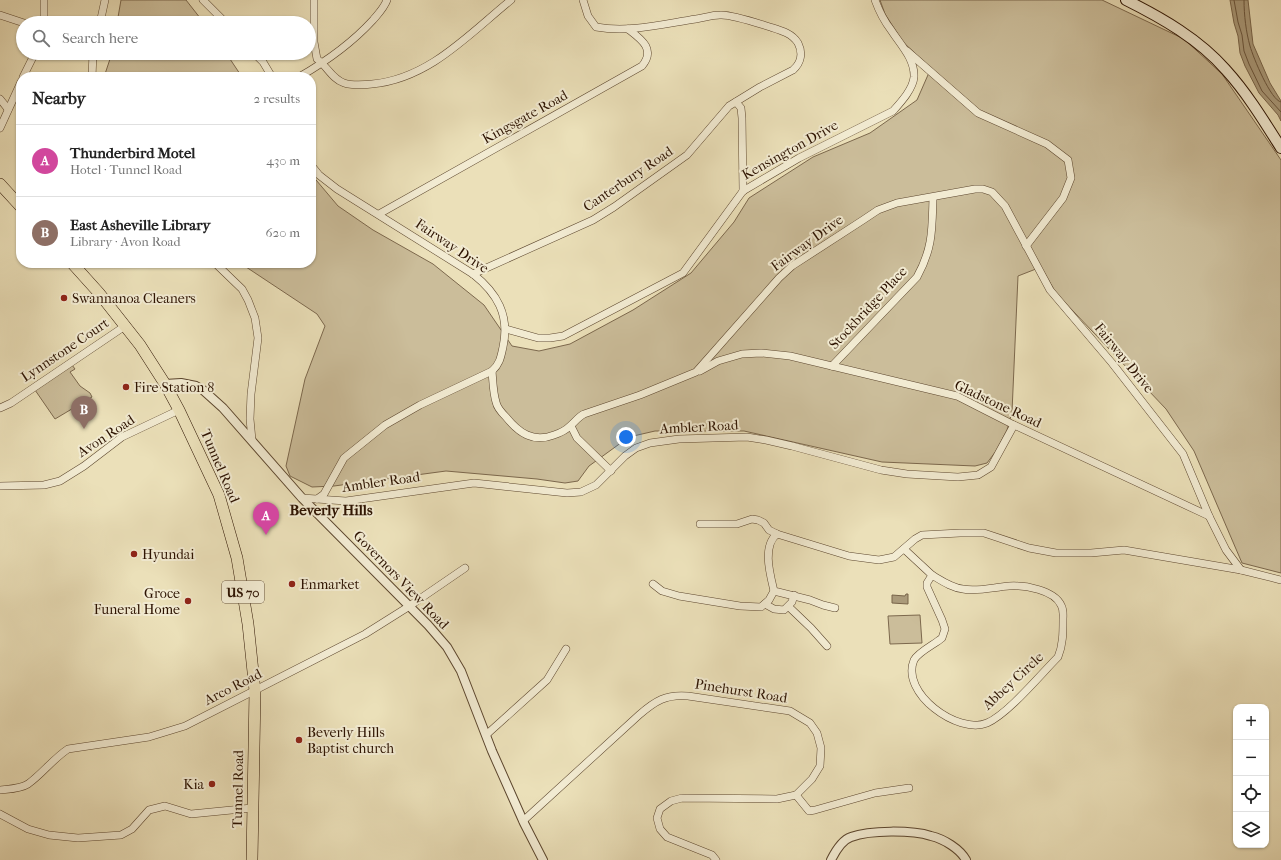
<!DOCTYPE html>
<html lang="en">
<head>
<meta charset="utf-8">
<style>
  body { margin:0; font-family:"IM FELL French Canon",serif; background:#f2f2f2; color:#222 }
  .controls { position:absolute; right:12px; bottom:12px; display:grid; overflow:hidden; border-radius:8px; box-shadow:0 1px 3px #0004 }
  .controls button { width:36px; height:36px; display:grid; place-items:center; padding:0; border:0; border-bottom:1px solid #e0e0e0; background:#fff; color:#222; font:20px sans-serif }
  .you { position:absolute; left:626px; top:437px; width:14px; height:14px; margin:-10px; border:3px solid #fff; border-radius:50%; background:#1a73e8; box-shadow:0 0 0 6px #1a73e833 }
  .badge { display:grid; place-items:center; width:26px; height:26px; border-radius:50%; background:#0b8043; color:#fff; font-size:13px; font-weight:700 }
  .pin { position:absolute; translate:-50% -33px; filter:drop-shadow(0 1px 2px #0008) }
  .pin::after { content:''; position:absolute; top:21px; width:14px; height:12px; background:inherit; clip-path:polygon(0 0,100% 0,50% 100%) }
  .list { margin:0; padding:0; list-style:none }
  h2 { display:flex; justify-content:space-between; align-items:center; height:52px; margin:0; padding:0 16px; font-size:17px }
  h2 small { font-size:13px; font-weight:400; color:#767676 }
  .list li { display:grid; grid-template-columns:26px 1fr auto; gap:12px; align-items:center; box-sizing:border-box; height:72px; padding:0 16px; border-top:1px solid #e0e0e0 }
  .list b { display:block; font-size:15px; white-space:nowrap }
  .list p { margin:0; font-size:13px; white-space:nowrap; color:#767676 }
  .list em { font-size:13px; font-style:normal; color:#767676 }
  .icon { flex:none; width:22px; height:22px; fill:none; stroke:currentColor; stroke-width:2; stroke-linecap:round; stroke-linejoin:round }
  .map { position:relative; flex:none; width:1281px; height:860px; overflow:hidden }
  .search { position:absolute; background:#fff; box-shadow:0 1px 3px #0004; left:16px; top:16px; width:300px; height:44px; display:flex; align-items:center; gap:10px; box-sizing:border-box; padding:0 14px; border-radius:22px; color:#767676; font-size:15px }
  .panel { position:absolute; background:#fff; box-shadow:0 1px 3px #0004; left:16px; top:72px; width:300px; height:196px; border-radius:16px }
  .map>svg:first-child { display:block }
  .green { fill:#cbbd9a; stroke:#7c684d }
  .water { fill:#aa9a7a; stroke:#786449 }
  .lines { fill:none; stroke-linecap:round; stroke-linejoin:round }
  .shore { stroke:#6b563d; stroke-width:1 }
  .minor-casing { stroke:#5c462e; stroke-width:8 }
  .tertiary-casing { stroke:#5c462e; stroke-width:10 }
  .secondary-casing { stroke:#2c1200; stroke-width:12 }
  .primary-casing { stroke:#2c1200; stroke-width:12 }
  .minor { stroke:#f2ebd2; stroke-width:7 }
  .tertiary { stroke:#f2ebd2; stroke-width:8 }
  .secondary { stroke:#f2ebd2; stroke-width:10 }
  .primary { stroke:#ebe0b9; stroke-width:11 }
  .poi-dot { fill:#8f2418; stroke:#f2ebd2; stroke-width:1.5 }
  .labels { text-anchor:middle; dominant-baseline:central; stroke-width:4; stroke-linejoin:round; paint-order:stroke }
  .shield { fill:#f2ebd2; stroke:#67533f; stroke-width:1 }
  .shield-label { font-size:13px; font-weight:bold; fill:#2c1200 }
  .street-label { font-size:14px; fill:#2c1200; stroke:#f2ebd2 }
  .poi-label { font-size:14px; fill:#2c1200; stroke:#f2ebd2; text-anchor:start }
  .neighbourhood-label { font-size:15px; font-weight:bold; fill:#2c1200; stroke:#f2ebd2 }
</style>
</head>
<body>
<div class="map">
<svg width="1281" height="860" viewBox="0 0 1281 860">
  <rect width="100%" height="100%" fill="#ebe0b9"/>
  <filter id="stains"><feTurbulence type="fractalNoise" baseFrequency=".005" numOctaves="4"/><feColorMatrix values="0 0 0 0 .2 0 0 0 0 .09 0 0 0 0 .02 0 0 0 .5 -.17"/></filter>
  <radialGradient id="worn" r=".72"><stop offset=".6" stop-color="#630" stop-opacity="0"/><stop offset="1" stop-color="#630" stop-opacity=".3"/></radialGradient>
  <g class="green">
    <path d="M121 0H186L204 23H117Z"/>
    <path d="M880 0H1102L1184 39 1222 74 1281 160V573L1242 563 1194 451 1166 409 1056 293 1041 267 1018 276 1012 412 1007 430 996 451 987 463 975 466 882 462 744 431H655L629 437 589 466 578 481 565 483 537 479 446 471 334 486 312 487 290 476 286 466 305 379 325 326 317 314 240 263H311V174L338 206 373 230 433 264 484 305 512 346 539 351 570 344 633 310 691 273 734 222 749 198 813 157 870 133 917 100 931 68 903 42 885 14Z"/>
    <path d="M112 53H226L242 77H104Z"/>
    <path d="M72 365 75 369 70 372 80 386 90 393 92 397 55 419 35 390Z"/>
    <path d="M920 615 922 643 890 644 888 616Z"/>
  </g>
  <g class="water">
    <path d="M1230 0H1248L1253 44 1270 83 1281 101V121L1278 115 1259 93 1245 66 1240 53 1238 36 1234 23Z"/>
    <path d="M906 594H908V604L892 603V595L905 596Z"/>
  </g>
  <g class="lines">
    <g class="shore">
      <path d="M1234 0 1238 22 1242 35 1244 51 1249 64 1262 91 1281 112"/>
      <path d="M1244 0C1244 15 1246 32 1250 46 1253 57 1271 101 1281 102"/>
    </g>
    <g class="minor-casing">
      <g id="minor">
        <path d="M203 0 226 23"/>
        <path d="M314 0V42L317 59C327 66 332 79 344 83 353 86 363 85 372 84 429 79 469 34 511 0"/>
        <path d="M0 15 24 23"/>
        <path d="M44 23V0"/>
        <path d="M100 23 105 0"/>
        <path d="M907 51 978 113 1047 144 1068 160 1071 178 1063 198 1026 246"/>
        <path d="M254 53 263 62 272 77"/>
        <path d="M23 77 35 53"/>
        <path d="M92 77 93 53"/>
        <path d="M299 77C327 61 351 44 373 20 378 14 384 8 387 0"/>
        <path d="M0 99 8 109"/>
        <path d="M736 102 741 108 742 118 743 191"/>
        <path d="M0 128 21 82"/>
        <path d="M311 165 319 175 337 189 473 274C497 293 510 315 503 347 501 356 500 364 492 371 493 382 493 392 496 402 497 408 502 413 506 417 519 433 533 443 554 435 560 433 566 430 570 426 575 422 578 417 584 414L640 395 696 372 779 278 792 266 863 220 878 210 897 203 975 189H983L992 192 1005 206 1050 290 1112 363 1183 454 1209 516 1226 550 1241 570 1281 580"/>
        <path d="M379 214 642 66C656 49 641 39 628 29"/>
        <path d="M215 263 242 289 248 300 255 318 258 338 251 394 250 419 252 440"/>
        <path d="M473 274 593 220 614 207 687 155 729 106 760 87 793 70C801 63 803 53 798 43 792 33 780 30 770 27 757 23 731 14 720 15 712 15 703 18 696 19 663 24 629 33 596 27L588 16 583 0"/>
        <path d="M506 329 538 338H550L563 336 683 273 743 191 799 158 893 111C901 102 913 89 914 77 915 59 900 44 891 30 884 21 879 11 875 0"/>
        <path d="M832 366 917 277C933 248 932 229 933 198"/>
        <path d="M700 371 718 361 742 354 761 353 790 356 957 396 1014 425 1209 516"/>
        <path d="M0 408 11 403 125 326"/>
        <path d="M571 426 577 438 611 471"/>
        <path d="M0 486 44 485 60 481 84 466 122 437 179 410"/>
        <path d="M302 498 346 501 474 483 567 493 581 492 596 485 625 456 636 448 650 443 679 439 747 437 766 440 792 446 881 470 907 474 958 477 978 475 991 467 1014 425"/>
        <path d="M317 499 324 494 344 458 385 425 420 405 492 371"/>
        <path d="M700 524H737L752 519 758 520 764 523 769 530 777 534 849 556 879 560 894 557 915 539 922 535 960 533H984L1029 548 1056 553H1091L1124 550 1241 570"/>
        <path d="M777 534C762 546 770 574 774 591L810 600 823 605 835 608"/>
        <path d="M904 549 932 575"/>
        <path d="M932 575C942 581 952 588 963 589 978 592 994 587 1009 586 1025 585 1054 590 1061 605 1064 610 1063 615 1063 620 1063 633 1063 645 1058 657 1041 674 1008 714 987 723 958 735 900 693 914 660 918 652 935 644 942 638L945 629 942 620 927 587V583Z"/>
        <path d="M653 584 662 591 679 596 740 606 761 607 769 600 774 591"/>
        <path d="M765 604 774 609 784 610 792 602 794 595"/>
        <path d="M789 607 811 628 827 646"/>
        <path d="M486 735 547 680 566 649"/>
        <path d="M0 790C9 789 20 789 28 784 42 774 53 759 68 749L149 737 185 726 365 634 408 607 465 568"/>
        <path d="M796 795 809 811 815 810 875 793 909 788"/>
        <path d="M0 814 28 829 49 835 78 838 121 835 132 829 149 810 165 806 191 814 252 808"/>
        <path d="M523 821 639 715C655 701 666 694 688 696L790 711 810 723 817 733 821 748 820 766 812 779 796 795 777 799 682 798 671 801 660 809 657 818 660 829 667 837 712 855 716 860"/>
      </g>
    </g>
    <g class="tertiary-casing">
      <g id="tertiary">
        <path d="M165 384 181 383 196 386 203 390 223 408 302 498 428 625 447 647 461 671 492 751 524 823 543 860"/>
        <path d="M831 860C835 852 842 840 851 837 870 830 912 830 931 836 944 839 960 849 966 860"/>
      </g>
    </g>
    <g class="secondary-casing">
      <path id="secondary" d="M1126 0C1162 18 1199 39 1226 70 1247 93 1264 121 1281 148"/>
    </g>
    <g class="primary-casing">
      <g id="primary">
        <path d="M0 184 21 207"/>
        <path d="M72 263 99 293 140 345 165 384 179 410 219 495 237 558 248 624 255 691 252 860"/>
      </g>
    </g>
    <use href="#minor" class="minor"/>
    <use href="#tertiary" class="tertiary"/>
    <use href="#secondary" class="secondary"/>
    <use href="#primary" class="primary"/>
  </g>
  <g class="poi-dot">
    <circle cx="64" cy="298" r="4"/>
    <circle cx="126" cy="387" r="4"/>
    <circle cx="134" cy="554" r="4"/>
    <circle cx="292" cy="584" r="4"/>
    <circle cx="188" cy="601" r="4"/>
    <circle cx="299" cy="740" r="4"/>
    <circle cx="212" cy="784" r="4"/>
  </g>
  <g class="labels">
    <rect class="shield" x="222" y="581" width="42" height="22" rx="3"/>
    <g class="shield-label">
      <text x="243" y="592">US 70</text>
    </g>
    <g class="street-label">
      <text transform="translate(525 117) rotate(-29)">Kingsgate Road</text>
      <text transform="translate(790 150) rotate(-29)">Kensington Drive</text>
      <text transform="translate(628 179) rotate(-34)">Canterbury Road</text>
      <text transform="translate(807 243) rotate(-36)">Fairway Drive</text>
      <text transform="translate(452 246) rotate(34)">Fairway Drive</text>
      <text transform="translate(868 308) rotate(-47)">Stockbridge Place</text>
      <text transform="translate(65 350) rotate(-34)">Lynnstone Court</text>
      <text transform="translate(1124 358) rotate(51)">Fairway Drive</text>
      <text transform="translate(998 404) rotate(25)">Gladstone Road</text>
      <text transform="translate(699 427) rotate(-3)">Ambler Road</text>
      <text transform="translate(106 436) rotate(-33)">Avon Road</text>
      <text transform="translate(220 466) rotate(67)">Tunnel Road</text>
      <text transform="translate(381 482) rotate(-8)">Ambler Road</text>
      <text transform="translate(401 580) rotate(46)">Governors View Road</text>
      <text transform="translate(1013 681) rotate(-43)">Abbey Circle</text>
      <text transform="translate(233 687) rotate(-27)">Arco Road</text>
      <text transform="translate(741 691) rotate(9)">Pinehurst Road</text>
      <text transform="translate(238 789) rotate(-89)">Tunnel Road</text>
    </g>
    <g class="poi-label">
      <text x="72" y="298">Swannanoa Cleaners</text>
      <text x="134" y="387">Fire Station 8</text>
      <text x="142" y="554">Hyundai</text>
      <text x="300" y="584">Enmarket</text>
      <text x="180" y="593" text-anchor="end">Groce<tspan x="180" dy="16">Funeral Home</tspan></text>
      <text x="307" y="732">Beverly Hills<tspan x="307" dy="16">Baptist church</tspan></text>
      <text x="204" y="784" text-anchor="end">Kia</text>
    </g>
    <g class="neighbourhood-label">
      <text x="331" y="510">Beverly Hills</text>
    </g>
  </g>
  <rect width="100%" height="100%" filter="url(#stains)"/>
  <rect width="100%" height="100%" fill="url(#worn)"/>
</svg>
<div class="controls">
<button>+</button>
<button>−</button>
<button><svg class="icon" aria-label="locate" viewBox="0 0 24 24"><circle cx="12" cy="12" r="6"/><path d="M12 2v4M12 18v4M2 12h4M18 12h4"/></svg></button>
<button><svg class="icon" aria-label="layers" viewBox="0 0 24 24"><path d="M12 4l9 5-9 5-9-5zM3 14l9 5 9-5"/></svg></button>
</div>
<div class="you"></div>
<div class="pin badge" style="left:266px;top:535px;background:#d1479c">A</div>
<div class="pin badge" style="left:84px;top:429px;background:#8d6e63">B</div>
<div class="search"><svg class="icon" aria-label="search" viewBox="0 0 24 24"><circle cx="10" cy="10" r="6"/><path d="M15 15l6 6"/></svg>Search here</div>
<section class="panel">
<h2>Nearby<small>2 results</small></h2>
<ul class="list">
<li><span class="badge" style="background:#d1479c">A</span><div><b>Thunderbird Motel</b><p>Hotel · Tunnel Road</p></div><em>430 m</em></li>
<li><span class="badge" style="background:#8d6e63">B</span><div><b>East Asheville Library</b><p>Library · Avon Road</p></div><em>620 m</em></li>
</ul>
</section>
</div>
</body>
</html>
